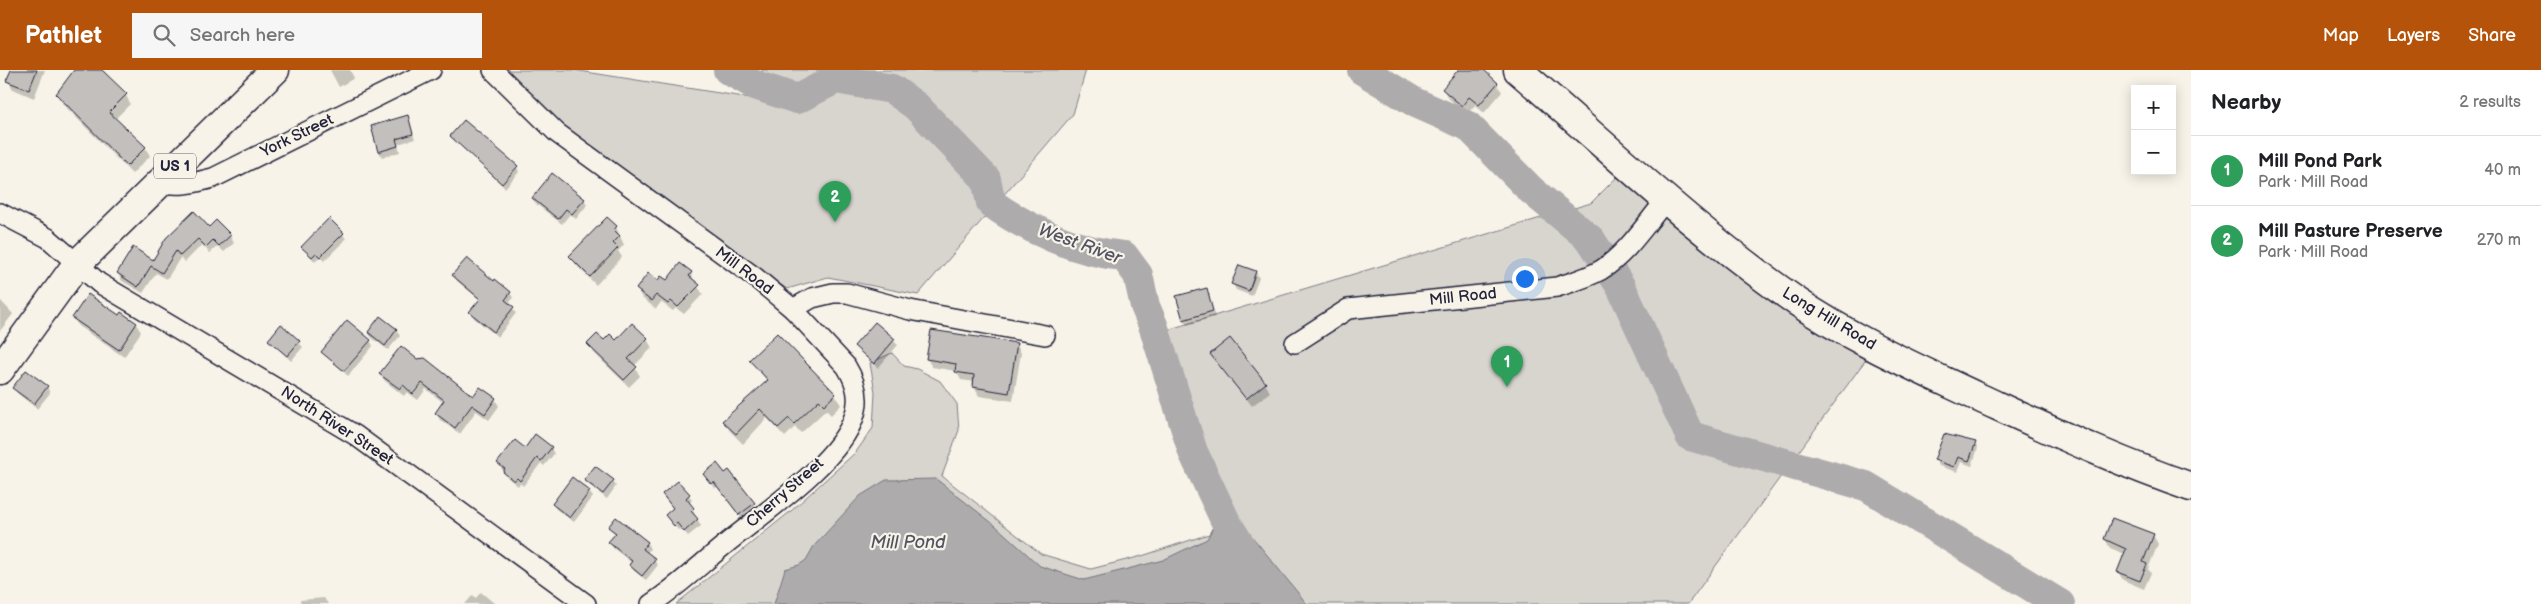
<!DOCTYPE html>
<html lang="en">
<head>
<meta charset="utf-8">
<style>
  body { margin:0; font-family:"Balsamiq Sans",sans-serif; background:#f6f6f6; color:#202124 }
  .controls { position:absolute; right:15px; top:15px; display:grid; overflow:hidden; border-radius:0px; box-shadow:0 2px 12px #0003 }
  .controls button { width:45px; height:45px; display:grid; place-items:center; padding:0; border:0; border-bottom:1px solid #e0e0e0; background:#fff; color:#202124; font:25px sans-serif }
  .you { position:absolute; left:1524px; top:208px; width:18px; height:18px; margin:-12px; border:4px solid #fff; border-radius:50%; background:#1a73e8; box-shadow:0 0 0 8px #1a73e833 }
  .badge { display:grid; place-items:center; width:32px; height:32px; border-radius:50%; background:#b45309; color:#fff; font-size:16px; font-weight:700 }
  .pin { position:absolute; translate:-50% -41px; filter:drop-shadow(0 1px 2px #0008) }
  .pin::after { content:''; position:absolute; top:26px; width:18px; height:15px; background:inherit; clip-path:polygon(0 0,100% 0,50% 100%) }
  .list { margin:0; padding:0; list-style:none }
  h2 { display:flex; justify-content:space-between; align-items:center; height:65px; margin:0; padding:0 20px; font-size:21px }
  h2 small { font-size:16px; font-weight:400; color:#757577 }
  .list li { display:grid; grid-template-columns:32px 1fr auto; gap:15px; align-items:center; box-sizing:border-box; height:70px; padding:0 20px; border-top:1px solid #e0e0e0 }
  .list b { display:block; font-size:19px; white-space:nowrap }
  .list p { margin:0; font-size:16px; white-space:nowrap; color:#757577 }
  .list em { font-size:16px; font-style:normal; color:#757577 }
  .icon { flex:none; width:28px; height:28px; fill:none; stroke:currentColor; stroke-width:2; stroke-linecap:round; stroke-linejoin:round }
  .map { position:relative; flex:none; width:2191px; height:534px; overflow:hidden }
  header { display:flex; align-items:center; gap:30px; box-sizing:border-box; height:70px; padding:0 25px; background:#b45309; color:#fff }
  header strong { font-size:24px }
  nav { display:flex; gap:28px; margin-inline-start:auto; font-size:18px }
  .search { width:350px; height:45px; background:#f6f6f6; display:flex; align-items:center; gap:12px; box-sizing:border-box; padding:0 18px; border-radius:0px; color:#757577; font-size:19px }
  main { display:flex }
  aside { flex:1; background:#fff }
  .map>svg:first-child { display:block }
  .green { fill:#d8d5cf; stroke:#7d7c85 }
  .water { fill:#aeabad; stroke:#76747f }
  .shadow { fill:#0003 }
  .lines { fill:none; stroke-linecap:round; stroke-linejoin:round }
  .river { stroke:#aeabad; stroke-width:30 }
  .building { fill:#c2bfbd; stroke:#22223b }
  .street-casing { stroke:#22223b; stroke-width:22 }
  .secondary-casing { stroke:#22223b; stroke-width:31 }
  .primary-casing { stroke:#22223b; stroke-width:31 }
  .street { stroke:#f7f3e8; stroke-width:19 }
  .secondary { stroke:#f7f3e8; stroke-width:28 }
  .primary { stroke:#f7f3e8; stroke-width:28 }
  .labels { text-anchor:middle; dominant-baseline:central; stroke-width:4.5; stroke-linejoin:round; paint-order:stroke }
  .shield { fill:#f7f3e8; stroke:#62616f; stroke-width:1 }
  .shield-label { font-size:15px; font-weight:bold; fill:#22223b }
  .street-label { font-size:16px; fill:#22223b; stroke:#f7f3e8 }
  .water-label { font-size:18px; font-style:italic; fill:#535263; stroke:#f7f3e8 }
</style>
</head>
<body>
<header>
<strong>Pathlet</strong>
<div class="search"><svg class="icon" aria-label="search" viewBox="0 0 24 24"><circle cx="10" cy="10" r="6"/><path d="M15 15l6 6"/></svg>Search here</div>
<nav><a>Map</a><a>Layers</a><a>Share</a></nav>
</header>
<main>
<div class="map">
<svg width="2191" height="534" viewBox="0 0 2191 534">
  <rect width="100%" height="100%" fill="#f7f3e8"/>
  <filter id="ink" filterUnits="userSpaceOnUse"><feTurbulence type="fractalNoise" baseFrequency=".02" numOctaves="2"/><feDisplacementMap in="SourceGraphic" scale="10" xChannelSelector="R" yChannelSelector="G"/><feConvolveMatrix kernelMatrix="1 2 1 2 8 2 1 2 1" color-interpolation-filters="sRGB"/></filter>
  <g filter="url(#ink)">
    <g class="green">
      <path d="M508 0H573L757 29 762 0H1086L1073 44 918 225 828 207 787 219 610 97 567 65Z"/>
      <path d="M1621 103 1867 288 1688 534H676L791 441 856 382 873 358 875 322 870 293 892 283 904 296 917 299 940 311 957 334 959 360 942 406 1041 484 1091 499 1142 486 1209 464 1219 446 1194 395 1150 265 1591 133Z"/>
    </g>
    <path class="water" d="M936 409 996 456 1040 496 1084 510 1163 490 1207 469 1214 456 1237 448 1307 534H774L785 499 799 495 806 490 814 476 860 426 886 410Z"/>
    <g class="shadow">
      <path d="M12 0H45L34 28 13 19 8 11Z"/>
      <path d="M76 0H100L126 25 130 34 115 49 145 77 150 86 132 104 62 33 57 24Z"/>
      <path d="M330 0H350L354 8 339 17Z"/>
      <path d="M1460 0H1482L1497 14 1502 22 1484 43 1475 35 1467 44 1448 28 1443 19Z"/>
      <path d="M407 47 415 69 398 74 400 82 382 87 379 82Z"/>
      <path d="M452 66 517 97 519 102 505 118Z"/>
      <path d="M533 128 584 129 587 135 576 149 570 144 562 154 536 134Z"/>
      <path d="M616 157 624 175 618 181 622 187 596 215 576 195 571 187Z"/>
      <path d="M209 159 230 166 234 173 224 182 218 176 210 183 202 175 185 192 180 188 167 209 156 203 143 223 122 211 118 203 153 192Z"/>
      <path d="M343 164 346 169 324 191 320 187 315 192 303 177Z"/>
      <path d="M1240 196 1256 202 1259 208 1252 226 1236 220 1233 214Z"/>
      <path d="M691 203 695 213 703 224 684 244 676 238 673 241 661 232 656 239 642 228 637 219 658 212H667Z"/>
      <path d="M454 205 494 213 510 223 513 228 509 234 516 243 498 267 474 248 471 242 480 230 457 211Z"/>
      <path d="M1206 219 1215 247 1187 255 1184 249Z"/>
      <path d="M0 230 13 244 0 261Z"/>
      <path d="M119 247 136 254 141 262 124 287 78 256 74 248Z"/>
      <path d="M381 248 396 260 400 266 388 280 372 268 369 262Z"/>
      <path d="M875 254 898 275 878 298 855 276Z"/>
      <path d="M632 255 647 269 652 278 634 296 640 306 629 317 594 283 589 275 616 271Z"/>
      <path d="M282 256 303 277 291 291 270 270Z"/>
      <path d="M370 270 373 276 348 306 323 282Z"/>
      <path d="M1016 274 1021 283 1013 331 979 326 974 317 975 312 961 310 956 301 932 297 927 289Z"/>
      <path d="M1212 284 1265 313 1270 322 1252 336Z"/>
      <path d="M417 290 474 328 495 329 499 336 489 350 476 341 460 364 440 350 436 343 444 333 426 319 418 330 407 322 404 326 385 311 380 304Z"/>
      <path d="M751 290 835 325 841 335 831 345 826 340 801 363 795 357 785 367 767 348 743 374 730 361 724 351 768 312Z"/>
      <path d="M47 317 50 323 37 339 17 323 14 318Z"/>
      <path d="M1960 368 1975 373 1978 378 1972 396 1961 392 1957 402 1939 396 1936 390Z"/>
      <path d="M551 378 554 384 544 396 541 393 523 416 520 413 518 416 508 408 498 393 525 380Z"/>
      <path d="M729 402 757 440 743 450 718 417 715 418 708 409Z"/>
      <path d="M585 410 613 411 616 416 607 429 589 415Z"/>
      <path d="M589 422 593 427 574 452 556 439 553 434Z"/>
      <path d="M663 425H689L692 430 689 433 701 456 688 466 681 458 678 460 670 451 667 445 674 439Z"/>
      <path d="M609 457 647 473 650 479 647 483 658 495 646 510 634 501 630 495 632 493 613 478 610 473 616 465Z"/>
      <path d="M2153 465 2158 474 2148 499 2151 503 2144 519 2123 510 2118 502 2125 484 2110 478 2105 469Z"/>
      <path d="M481 522 495 534H465L473 525 476 528Z"/>
      <path d="M324 528 328 534H301L300 530Z"/>
    </g>
    <g class="lines">
      <g class="river">
        <path d="M728 0 755 15 797 29 836 9 892 19 916 36 986 109 991 133C1029 160 1077 182 1124 186L1138 205 1145 236 1153 255 1193 382 1226 452 1272 526 1280 534"/>
        <path d="M1362 0 1416 33 1468 56 1531 120 1591 170 1621 217 1690 366 1866 416 2060 534"/>
      </g>
    </g>
    <g class="building">
      <path d="M11 0H37L29 20 6 11Z"/>
      <path d="M74 0H102L127 24 109 42 146 77 127 96 56 24Z"/>
      <path d="M1458 0H1484L1498 13 1479 35 1469 27 1462 36 1442 19Z"/>
      <path d="M408 45 413 64 396 69 398 76 378 82 371 56Z"/>
      <path d="M464 50 518 96 502 114 450 66Z"/>
      <path d="M552 103 585 129 572 144 566 139 558 149 532 128Z"/>
      <path d="M194 141 209 157 216 150 231 165 219 176 213 170 206 177 198 169 180 186 176 181 162 203 151 196 138 217 117 203 133 177 153 190 166 168Z"/>
      <path d="M607 147 617 156 614 160 620 166 613 173 618 178 590 207 569 186Z"/>
      <path d="M329 148 344 163 320 187 316 183 312 187 301 177Z"/>
      <path d="M467 188 494 211 495 209 511 222 505 230 514 237 494 262 469 242 480 229 452 205Z"/>
      <path d="M680 193 692 202 689 206 700 215 678 237 671 231 668 234 656 225 651 231 636 219 648 203 658 210 661 206 667 210Z"/>
      <path d="M1239 195 1256 201 1249 221 1231 214Z"/>
      <path d="M1207 218 1213 241 1183 250 1176 226Z"/>
      <path d="M88 224 119 245 121 242 137 253 119 280 72 248Z"/>
      <path d="M380 246 397 259 385 276 368 262Z"/>
      <path d="M347 250 371 270 344 301 321 282Z"/>
      <path d="M875 252 895 269 874 294 854 276Z"/>
      <path d="M632 253 648 268 628 289 637 297 624 310 587 274 597 264 604 270 610 264 616 270Z"/>
      <path d="M281 254 300 271 287 286 268 270Z"/>
      <path d="M931 260 1017 273 1009 323 973 317 974 305 955 302 956 294 926 289Z"/>
      <path d="M777 263 836 324 824 335 819 330 794 354 789 348 778 358 760 339 736 364 722 351 768 310 749 290Z"/>
      <path d="M1230 268 1266 313 1246 329 1210 284Z"/>
      <path d="M401 276 417 289 425 288 473 326 480 317 496 328 485 344 472 335 455 358 435 343 444 330 422 313 413 324 403 315 400 319 379 304Z"/>
      <path d="M26 300 48 316 34 334 12 318Z"/>
      <path d="M535 364 552 377 541 391 537 388 520 411 517 408 514 411 503 402 505 399 497 393 515 370 525 378Z"/>
      <path d="M1944 364 1976 372 1969 391 1958 387 1954 397 1934 390Z"/>
      <path d="M717 393 725 403 729 400 755 433 739 445 714 412 711 414 703 404Z"/>
      <path d="M595 396 614 410 603 424 584 410Z"/>
      <path d="M572 407 590 421 570 448 552 434Z"/>
      <path d="M678 411 690 424 686 428 694 438 691 441 698 449 684 462 677 453 674 456 665 445 673 438 662 424Z"/>
      <path d="M616 447 648 472 643 479 656 489 642 506 629 495 632 491 608 472 616 463 608 457Z"/>
      <path d="M2112 448 2154 464 2143 492 2147 494 2140 511 2117 502 2126 479 2104 469Z"/>
    </g>
    <g class="lines">
      <g class="street-casing">
        <g id="street">
          <path d="M493 0 557 63 756 208 793 239 812 228 833 223H847L910 240 1045 265"/>
          <path d="M159 112C178 117 194 113 213 108L431 0"/>
          <path d="M0 143 48 168 99 213 355 365 586 534"/>
          <path d="M1295 273 1348 239 1557 217C1572 212 1587 208 1601 200 1627 184 1647 152 1667 129"/>
          <path d="M651 534C676 518 699 496 722 477 759 446 840 392 854 347 861 328 856 312 846 296L793 239"/>
        </g>
      </g>
      <g class="secondary-casing">
        <path id="secondary" d="M1518 0C1609 78 1696 162 1796 231 1853 270 1917 298 1980 328 2050 360 2118 392 2191 417"/>
      </g>
      <g class="primary-casing">
        <path id="primary" d="M0 300 77 194 275 0"/>
      </g>
      <use href="#street" class="street"/>
      <use href="#secondary" class="secondary"/>
      <use href="#primary" class="primary"/>
    </g>
  </g>
  <g class="labels">
    <rect class="shield" x="154" y="83.5" width="42" height="25" rx="4"/>
    <g class="shield-label">
      <text x="175" y="96">US 1</text>
    </g>
    <g class="street-label">
      <text transform="translate(297 66) rotate(-26)">York Street</text>
      <text transform="translate(744 201) rotate(37)">Mill Road</text>
      <text transform="translate(1463 227) rotate(-6)">Mill Road</text>
      <text transform="translate(1829 249) rotate(31)">Long Hill Road</text>
      <text transform="translate(337 356) rotate(33)">North River Street</text>
      <text transform="translate(785 423) rotate(-41)">Cherry Street</text>
    </g>
    <g class="water-label">
      <text transform="translate(1080 174) rotate(20)">West River</text>
      <text x="908" y="472">Mill Pond</text>
    </g>
  </g>
</svg>
<div class="controls">
<button>+</button>
<button>−</button>
</div>
<div class="you"></div>
<div class="pin badge" style="left:1507px;top:317px;background:#2e9e5b">1</div>
<div class="pin badge" style="left:835px;top:152px;background:#2e9e5b">2</div>
</div>
<aside>
<h2>Nearby<small>2 results</small></h2>
<ul class="list">
<li><span class="badge" style="background:#2e9e5b">1</span><div><b>Mill Pond Park</b><p>Park · Mill Road</p></div><em>40 m</em></li>
<li><span class="badge" style="background:#2e9e5b">2</span><div><b>Mill Pasture Preserve</b><p>Park · Mill Road</p></div><em>270 m</em></li>
</ul>
</aside>
</main>
</body>
</html>
